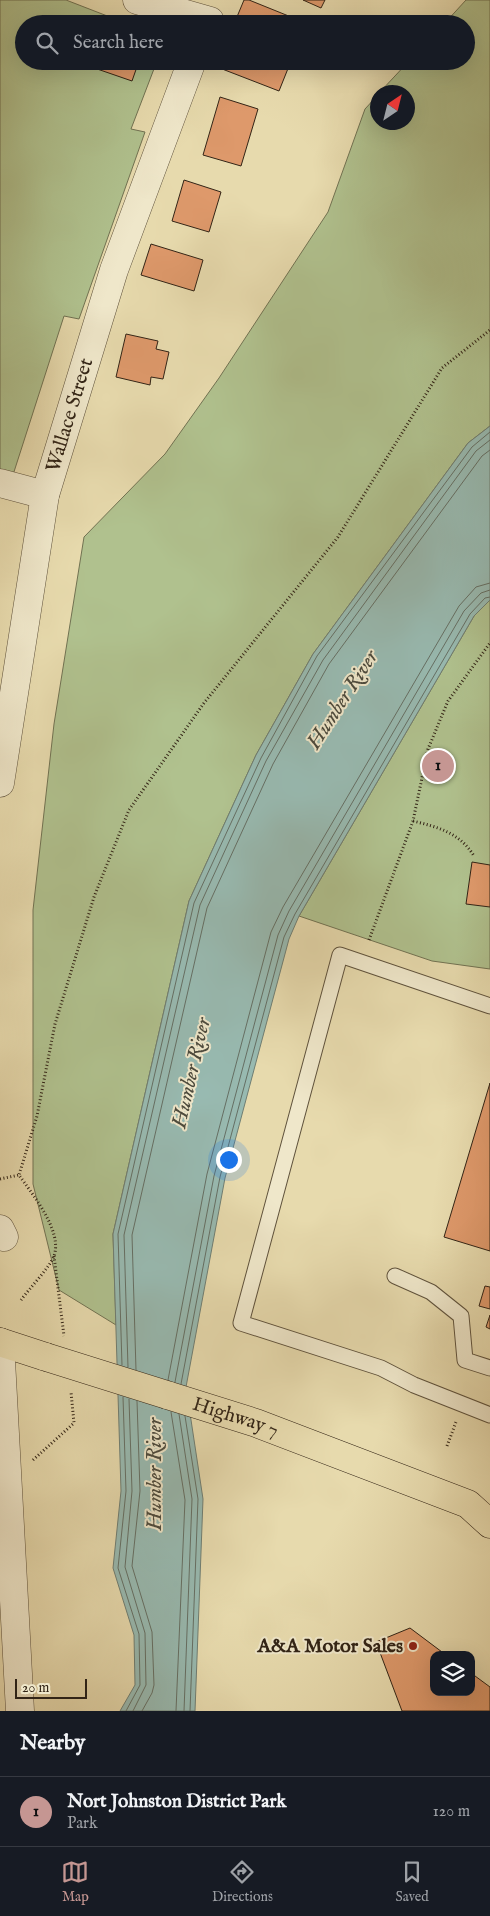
<!DOCTYPE html>
<html lang="en">
<head>
<meta charset="utf-8">
<style>
  body { margin:0; font-family:"IM FELL English",serif; background:#20242c; color:#f1f3f6 }
  .controls { position:absolute; right:15px; bottom:15px; display:grid; overflow:hidden; border-radius:10px; box-shadow:0 5px 20px #0002 }
  .controls button { width:45px; height:45px; display:grid; place-items:center; padding:0; border:0; border-bottom:1px solid #363941; background:#171b24; color:#f1f3f6; font:25px sans-serif }
  .compass { position:absolute; left:370px; top:85px; width:45px; height:45px; border-radius:50%; background:#171b24; box-shadow:0 5px 20px #0002; rotate:35deg }
  .scale { position:absolute; left:15px; bottom:12px; width:72px; box-sizing:border-box; padding-left:5px; border:2px solid #322416; border-top:0; font-size:14px; line-height:18px; white-space:nowrap; color:#322416; -webkit-text-stroke:4px #efe7ca; paint-order:stroke }
  .you { position:absolute; left:228px; top:1159px; width:18px; height:18px; margin:-12px; border:4px solid #fff; border-radius:50%; background:#1a73e8; box-shadow:0 0 0 8px #1a73e833 }
  .badge { display:grid; place-items:center; width:32px; height:32px; border-radius:50%; background:#c59692; color:#111; font-size:16px; font-weight:700 }
  .pin { position:absolute; translate:-50% -50%; border:2px solid #fff; box-shadow:0 1px 5px #0006 }
  .list { margin:0; padding:0; list-style:none }
  h2 { display:flex; justify-content:space-between; align-items:center; height:65px; margin:0; padding:0 20px; font-size:21px }
  h2 small { font-size:16px; font-weight:400; color:#9ea1a6 }
  .list li { display:grid; grid-template-columns:32px 1fr auto; gap:15px; align-items:center; box-sizing:border-box; height:70px; padding:0 20px; border-top:1px solid #363941 }
  .list b { display:block; font-size:19px; white-space:nowrap }
  .list p { margin:0; font-size:16px; white-space:nowrap; color:#9ea1a6 }
  .list em { font-size:16px; font-style:normal; color:#9ea1a6 }
  .icon { flex:none; width:28px; height:28px; fill:none; stroke:currentColor; stroke-width:2; stroke-linecap:round; stroke-linejoin:round }
  .map { position:relative; flex:none; width:490px; height:1711px; overflow:hidden }
  .search { position:absolute; background:#171b24; box-shadow:0 5px 20px #0002; left:15px; right:15px; top:15px; height:55px; display:flex; align-items:center; gap:12px; box-sizing:border-box; padding:0 18px; border-radius:28px; color:#9ea1a6; font-size:19px }
  .sheet { height:135px; background:#171b24 }
  nav { display:flex; justify-content:space-around; align-items:center; box-sizing:border-box; height:70px; border-top:1px solid #363941; background:#171b24; font-size:14px; color:#9ea1a6 }
  nav a { display:grid; justify-items:center; gap:2px }
  nav .on { color:#c59692 }
  .map>svg:first-child { display:block }
  .green { fill:#b0c18e; stroke:#717252 }
  .water { fill:#98bab1; stroke:#6f7e73 }
  .lines { fill:none; stroke-linecap:round; stroke-linejoin:round }
  .shore { stroke:#656f64; stroke-width:1 }
  .building { fill:#de996b; stroke:#322416 }
  .service-casing { stroke:#5f523c; stroke-width:17 }
  .minor-casing { stroke:#5f523c; stroke-width:29 }
  .primary-casing { stroke:#322416; stroke-width:29 }
  .path { stroke:#322416; stroke-width:3; stroke-dasharray:1 2.5; stroke-linecap:butt }
  .service { stroke:#efe7ca; stroke-width:15 }
  .minor { stroke:#efe7ca; stroke-width:28 }
  .primary { stroke:#e7daad; stroke-width:28 }
  .primary-bridge-casing { stroke:#322416; stroke-width:29; stroke-linecap:butt }
  .primary-bridge { stroke:#e7daad; stroke-width:28 }
  .poi-dot { fill:#8f2418; stroke:#efe7ca; stroke-width:2 }
  .labels { text-anchor:middle; dominant-baseline:central; stroke-width:4; stroke-linejoin:round; paint-order:stroke }
  .street-label { font-size:20px; fill:#322416; stroke:#efe7ca }
  .poi-label { font-size:20px; font-weight:bold; fill:#322416; stroke:#efe7ca; text-anchor:end }
  .water-label { font-size:21px; font-style:italic; fill:#4c4a3d; stroke:#efe7ca }
</style>
</head>
<body>
<div class="map">
<svg width="490" height="1711" viewBox="0 0 490 1711">
  <rect width="100%" height="100%" fill="#e7daad"/>
  <filter id="stains"><feTurbulence type="fractalNoise" baseFrequency=".004" numOctaves="4"/><feColorMatrix values="0 0 0 0 .2 0 0 0 0 .09 0 0 0 0 .02 0 0 0 .5 -.17"/></filter>
  <radialGradient id="worn" r=".72"><stop offset=".6" stop-color="#630" stop-opacity="0"/><stop offset="1" stop-color="#630" stop-opacity=".3"/></radialGradient>
  <g class="green">
    <path d="M0 0H66L128 24H24V61H157L131 129 145 132 79 319 64 316 12 478 0 475Z"/>
    <path d="M466 0H490V426L468 443 313 654 256 755 189 901 113 1234 116 1325 59 1290 33 1184V910L54 724 84 537 165 454 219 378 328 212 365 109 377 96 378 122H408V92H380L409 61H466V24H444Z"/>
    <path d="M490 600V969L432 961 299 916 474 616Z"/>
  </g>
  <path class="water" d="M490 426V600L474 616 299 916 289 939 225 1178 186 1387 203 1499 195 1711H120L135 1685 134 1635 113 1568 121 1491 113 1234 189 901 256 755 313 654 468 443Z"/>
  <g class="lines">
    <g class="shore">
      <path d="M122 1365 118 1234 194 903 261 758 317 656 472 447 490 432"/>
      <path d="M128 1367 124 1235 200 905 266 761 323 660 476 451 490 440"/>
      <path d="M136 1370 132 1235 207 908 273 764 329 664 482 456 490 450"/>
      <path d="M168 1380 207 1174 271 932 283 907 459 606 476 587 490 583"/>
      <path d="M175 1382 214 1176 278 935 289 911 464 611 481 593 490 590"/>
      <path d="M181 1384 220 1177 284 937 295 914 470 614 485 598 490 597"/>
      <path d="M123 1397 126 1491 118 1568 139 1634 140 1685 126 1711"/>
      <path d="M129 1399 132 1491 125 1567 145 1633 146 1685 133 1711"/>
      <path d="M137 1401 140 1491 132 1566 152 1632 154 1685 152 1693 142 1711"/>
      <path d="M171 1412 185 1500 176 1711"/>
      <path d="M179 1414 192 1499 184 1711"/>
      <path d="M185 1416 198 1499 190 1711"/>
    </g>
  </g>
  <g class="building">
    <path d="M244 0H249L306 23 234 24Z"/>
    <path d="M303 0H325L321 8Z"/>
    <path d="M74 61H139L132 81Z"/>
    <path d="M220 61H291L279 91 217 67Z"/>
    <path d="M220 97 258 109 241 166 203 155Z"/>
    <path d="M184 180 221 192 209 232 172 221Z"/>
    <path d="M151 244 203 260 194 291 141 275Z"/>
    <path d="M126 334 158 341 156 349 169 352 163 379 151 377 150 385 116 377Z"/>
    <path d="M472 862 490 865V907L466 904Z"/>
    <path d="M490 1083V1251L444 1237Z"/>
    <path d="M485 1286 490 1287V1309L479 1306Z"/>
    <path d="M490 1315V1329L486 1327Z"/>
    <path d="M410 1628 446 1655H434V1692H471V1673L490 1687V1711H402L376 1642Z"/>
  </g>
  <g class="lines">
    <g class="service-casing">
      <g id="service">
        <path d="M490 1006 340 955 241 1323 381 1368 414 1385 490 1415"/>
        <path d="M395 1276 431 1292 461 1316 465 1360 490 1368"/>
      </g>
    </g>
    <g class="minor-casing">
      <g id="minor">
        <path d="M137 0 210 21"/>
        <path d="M0 483 45 495"/>
        <path id="s1" d="M0 783 45 495 114 270 192 61"/>
        <path d="M0 1229 4 1237"/>
        <path d="M0 1342 20 1711"/>
      </g>
    </g>
    <g class="primary-casing">
      <g id="primary">
        <path d="M0 1342 46 1357"/>
        <path id="s2" d="M167 1395 256 1423 468 1504 490 1524"/>
      </g>
    </g>
    <g class="path">
      <path d="M413 821C438 827 460 833 474 856"/>
      <path d="M369 940 413 821 428 749 448 701 490 643"/>
      <path d="M0 1179 19 1175"/>
      <path d="M54 1256 64 1336"/>
      <path d="M21 1300C29 1289 50 1267 54 1256 63 1231 32 1194 19 1175L37 1116 55 1024 94 897 129 810 204 703 338 537 442 368 490 330"/>
      <path d="M447 1446 456 1422"/>
      <path d="M33 1460 74 1423 71 1392"/>
    </g>
    <use href="#service" class="service"/>
    <use href="#minor" class="minor"/>
    <use href="#primary" class="primary"/>
    <g class="primary-bridge-casing">
      <path id="primary-bridge" d="M46 1357 167 1395"/>
    </g>
    <use href="#primary-bridge" class="primary-bridge"/>
  </g>
  <circle class="poi-dot" cx="413" cy="1646" r="5"/>
  <g class="labels">
    <g class="street-label">
      <text stroke="none"><textPath href="#s1" startOffset="375">Wallace Street</textPath></text>
      <text stroke="none"><textPath href="#s2" startOffset="72">Highway 7</textPath></text>
    </g>
    <g class="poi-label">
      <text x="403" y="1646">A&amp;A Motor Sales</text>
    </g>
    <g class="water-label">
      <text transform="translate(343 700) rotate(-57)">Humber River</text>
      <text transform="translate(192 1073) rotate(-77)">Humber River</text>
      <text transform="translate(155 1474) rotate(-90)">Humber River</text>
    </g>
  </g>
  <rect width="100%" height="100%" filter="url(#stains)"/>
  <rect width="100%" height="100%" fill="url(#worn)"/>
</svg>
<div class="controls">
<button><svg class="icon" aria-label="layers" viewBox="0 0 24 24"><path d="M12 4l9 5-9 5-9-5zM3 14l9 5 9-5"/></svg></button>
</div>
<svg class="compass" viewBox="-18 -18 36 36"><path d="M0-13l5 13h-10z" fill="#e53935"/><path d="M0 13l5-13h-10z" fill="#9ea1a6"/></svg>
<div class="scale">20 m</div>
<div class="you"></div>
<div class="pin badge" style="left:438px;top:766px">1</div>
<div class="search"><svg class="icon" aria-label="search" viewBox="0 0 24 24"><circle cx="10" cy="10" r="6"/><path d="M15 15l6 6"/></svg>Search here</div>
</div>
<section class="sheet">
<h2>Nearby<small></small></h2>
<ul class="list">
<li><span class="badge">1</span><div><b>Nort Johnston District Park</b><p>Park</p></div><em>120 m</em></li>
</ul>
</section>
<nav>
<a class="on"><svg class="icon" aria-label="map" viewBox="0 0 24 24"><path d="M3 6l6-2 6 2 6-2v14l-6 2-6-2-6 2zM9 4v14M15 6v14"/></svg>Map</a>
<a><svg class="icon" aria-label="directions" viewBox="0 0 24 24"><path d="M12 3l9 9-9 9-9-9zM9 14v-3h6M13 9l2 2-2 2"/></svg>Directions</a>
<a><svg class="icon" aria-label="saved" viewBox="0 0 24 24"><path d="M7 4h10v16l-5-4-5 4z"/></svg>Saved</a>
</nav>
</body>
</html>
